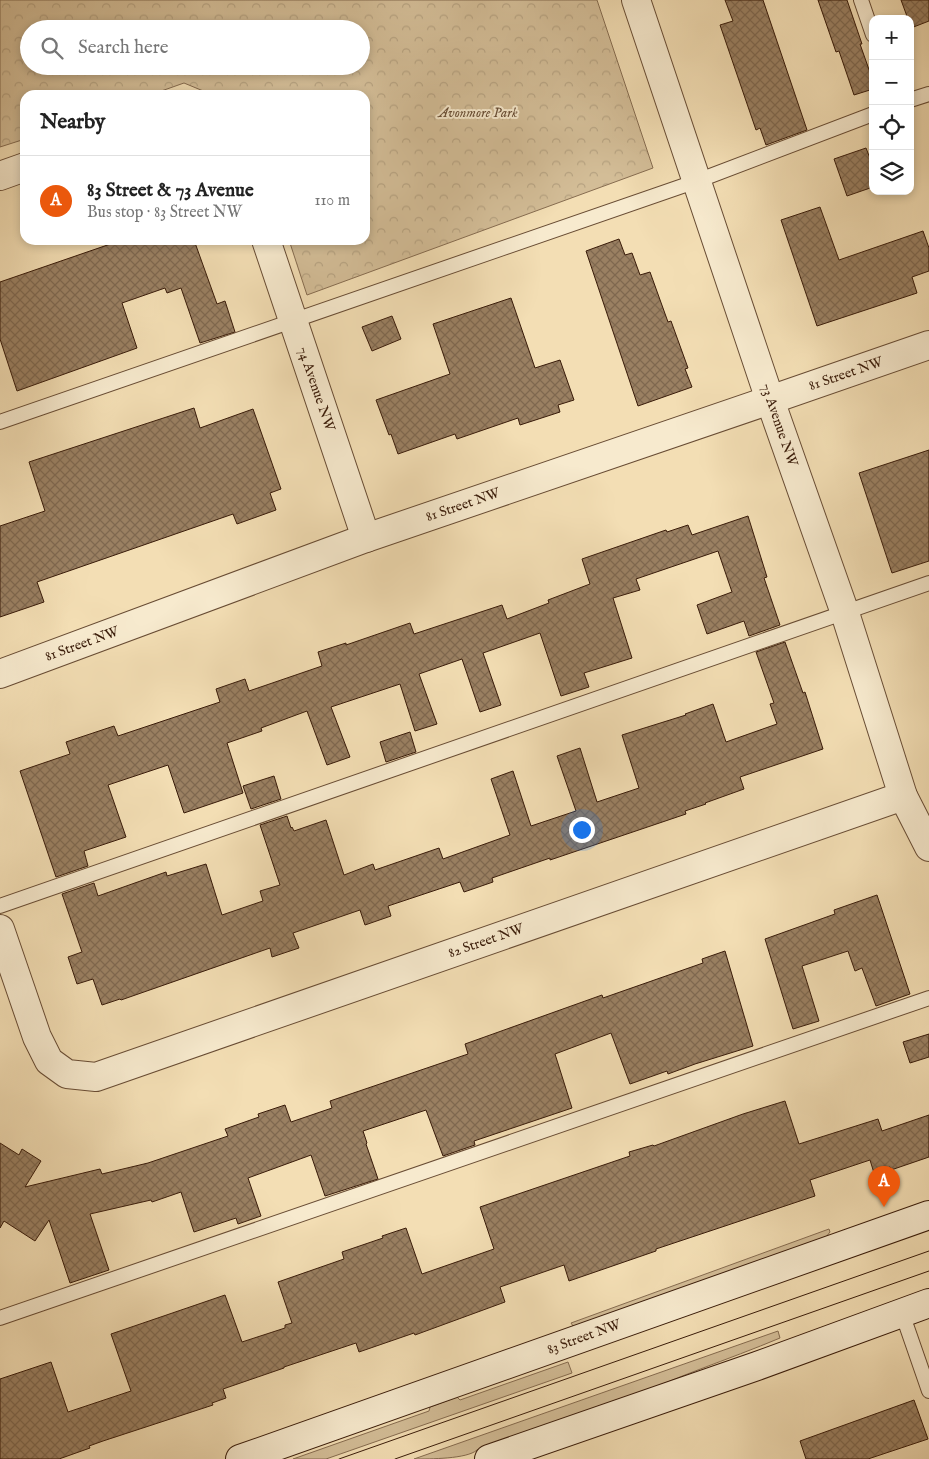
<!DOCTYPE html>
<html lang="en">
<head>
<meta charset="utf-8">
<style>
  body { margin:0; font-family:"IM FELL English",serif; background:#f6f6f6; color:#222 }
  .controls { position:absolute; right:15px; top:15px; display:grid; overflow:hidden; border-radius:10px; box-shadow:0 2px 8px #0003 }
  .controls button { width:45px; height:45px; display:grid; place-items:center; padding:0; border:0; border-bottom:1px solid #e0e0e0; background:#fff; color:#222; font:25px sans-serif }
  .you { position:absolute; left:581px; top:829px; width:18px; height:18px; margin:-12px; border:4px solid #fff; border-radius:50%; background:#1a73e8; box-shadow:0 0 0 8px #1a73e833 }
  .badge { display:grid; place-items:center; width:32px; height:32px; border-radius:50%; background:#ea580c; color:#fff; font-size:16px; font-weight:700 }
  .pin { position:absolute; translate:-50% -41px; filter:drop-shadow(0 1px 2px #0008) }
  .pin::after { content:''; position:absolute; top:26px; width:18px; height:15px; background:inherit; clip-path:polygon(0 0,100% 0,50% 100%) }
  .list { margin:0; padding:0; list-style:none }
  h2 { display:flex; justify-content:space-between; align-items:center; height:65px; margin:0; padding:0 20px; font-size:21px }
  h2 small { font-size:16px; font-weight:400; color:#767676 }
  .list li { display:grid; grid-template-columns:32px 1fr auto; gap:15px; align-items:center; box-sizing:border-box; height:90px; padding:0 20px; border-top:1px solid #e0e0e0 }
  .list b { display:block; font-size:19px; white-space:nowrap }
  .list p { margin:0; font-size:16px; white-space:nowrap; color:#767676 }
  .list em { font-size:16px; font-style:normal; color:#767676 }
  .icon { flex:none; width:28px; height:28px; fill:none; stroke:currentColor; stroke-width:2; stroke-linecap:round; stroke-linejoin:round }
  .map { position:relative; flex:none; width:929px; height:1459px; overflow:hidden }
  .search { position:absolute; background:#fff; box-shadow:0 2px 8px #0003; left:20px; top:20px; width:350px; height:55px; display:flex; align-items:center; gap:12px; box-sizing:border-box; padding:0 18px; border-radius:28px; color:#767676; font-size:19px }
  .panel { position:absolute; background:#fff; box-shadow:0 2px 8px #0003; left:20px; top:90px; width:350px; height:155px; border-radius:15px }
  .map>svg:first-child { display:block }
  .green { fill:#d3bd97; stroke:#866c50 }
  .park { fill:url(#park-crowns); stroke:#866c50; fill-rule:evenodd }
  .building { fill:url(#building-cross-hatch); stroke:#391b09 }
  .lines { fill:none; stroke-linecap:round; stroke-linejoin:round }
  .service-casing { stroke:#684c34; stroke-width:16 }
  .minor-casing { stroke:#684c34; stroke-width:30 }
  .tertiary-casing { stroke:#684c34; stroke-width:30 }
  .secondary-casing { stroke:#391b09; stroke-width:30 }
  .service { stroke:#f7eace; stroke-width:14 }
  .minor { stroke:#f7eace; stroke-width:28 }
  .tertiary { stroke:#f7eace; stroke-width:28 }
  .secondary { stroke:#f7eace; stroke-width:28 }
  .tram { stroke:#391b09; stroke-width:1 }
  .labels { text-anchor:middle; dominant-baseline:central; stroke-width:4; stroke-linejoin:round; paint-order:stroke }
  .park-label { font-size:14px; font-style:italic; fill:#674c34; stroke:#f7eace }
  .street-label { font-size:14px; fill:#391b09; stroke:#f7eace }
</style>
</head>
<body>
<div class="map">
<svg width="929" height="1459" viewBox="0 0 929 1459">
  <defs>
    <pattern id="park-crowns" width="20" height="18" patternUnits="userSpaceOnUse" patternTransform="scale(1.25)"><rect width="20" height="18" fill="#d3bd97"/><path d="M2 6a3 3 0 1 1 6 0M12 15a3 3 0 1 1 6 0" fill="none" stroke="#b6a281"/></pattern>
    <pattern id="building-cross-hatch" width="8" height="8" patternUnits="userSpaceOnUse" patternTransform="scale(1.25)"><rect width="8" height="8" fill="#9a8062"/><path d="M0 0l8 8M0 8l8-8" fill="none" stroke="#7f684f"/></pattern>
  </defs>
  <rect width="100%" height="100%" fill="#f3deb4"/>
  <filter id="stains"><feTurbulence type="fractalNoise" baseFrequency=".004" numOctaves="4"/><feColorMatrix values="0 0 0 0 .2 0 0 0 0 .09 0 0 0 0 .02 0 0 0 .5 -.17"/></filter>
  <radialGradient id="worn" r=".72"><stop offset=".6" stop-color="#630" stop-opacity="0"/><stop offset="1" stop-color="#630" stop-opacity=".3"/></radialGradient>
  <g class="green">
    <path d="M829 1229 830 1232 826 1237 575 1329 571 1323Z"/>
    <path d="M778 1331 780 1338C728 1360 673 1377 623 1402L619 1399 477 1450C467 1459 430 1459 414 1459Z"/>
    <path d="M568 1362 572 1373 326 1459H293L429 1411 430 1407 457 1397 460 1400Z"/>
  </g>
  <path class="park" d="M0 0H597L653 168 307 295 289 240H365V95H213L184 83 150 95H25V139L0 147ZM29 29H361V66H29Z"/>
  <g class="building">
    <path d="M725 0H763L807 130 766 145 760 128 756 130 720 25 733 21Z"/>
    <path d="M818 0H847L862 44H860L873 81V89L854 95 839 51 836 52Z"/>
    <path d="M901 0H929V21L911 28 910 19H908Z"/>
    <path d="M866 148 873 166V187L847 196 834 159Z"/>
    <path d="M820 207 839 260 923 231 929 248V271L912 277 917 293 817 326 781 220Z"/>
    <path d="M619 239 625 255 632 253 640 275 650 272 668 322 671 321 688 368 685 369 692 387 638 406 586 251Z"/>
    <path d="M122 240H194L217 304 225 301 235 332 200 343 181 288 167 293 165 288 122 303 137 348 17 391 0 339V282Z"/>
    <path d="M511 298 535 368 560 360 574 400 558 405 560 412 520 425 518 418 457 439 455 434 398 454 391 434 389 435 376 400 450 374 433 324Z"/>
    <path d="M392 316 401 339 372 351 362 327Z"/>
    <path d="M194 408 200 428 253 409 281 489 270 493 276 510 237 524 233 514 37 582 44 602 0 617V526L45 511 29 462Z"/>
    <path d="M929 450V561L892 573 859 473Z"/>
    <path d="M748 516 767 577 764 578 780 625 749 636 744 621 707 634 697 605 732 592 718 551 636 579 640 590 613 598 632 658 584 673 589 687 561 696 540 633 483 653 501 705 480 712 462 659 419 674 437 724 415 731 400 684 331 707 350 757 327 765 307 711 261 728 262 731 227 743 243 793 184 813 168 765 108 785 126 837 84 851 88 866 56 877 20 771 70 754 66 742 114 726 118 736 220 702 216 689 245 679 249 691 322 666 318 652 346 643V645L410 623 414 634 502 605 507 619 549 603 548 600 590 584 582 559 666 530 667 532 688 525 692 535Z"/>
    <path d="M785 642 803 693 805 692 823 749 740 777 744 789 705 803 706 804 685 811 686 814 550 860V858L492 878 493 882 464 892 460 882 388 906 391 916 365 925 360 910 293 933 299 948 272 957 270 948 121 1000 120 999 102 1005 93 979 77 984 68 957 82 952 62 894 94 883 98 896 166 872 167 876 206 864 222 915 263 901 260 891 280 885 260 825 287 816 291 828 292 827 294 831 326 820 344 875 373 864 375 870 439 848 443 859 510 835 491 779 513 771 531 826 576 811 557 756 580 748 597 802 639 788 622 735 686 715 685 714 713 704 726 742 777 724 770 704 774 703 756 652Z"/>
    <path d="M410 732 416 752 386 762 380 742Z"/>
    <path d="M274 776 281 799 251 809 243 786Z"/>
    <path d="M877 895 910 994 876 1006 862 968 855 971 848 951 802 966 819 1021 793 1029 765 939 835 914 834 910Z"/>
    <path d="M725 951 753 1046 695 1064 668 1074 667 1071 630 1084 611 1033 555 1054 572 1108 474 1141 475 1145 443 1156 426 1110 363 1131 367 1143 366 1144 378 1179 325 1196 311 1155 248 1178 261 1216 238 1224 236 1218 194 1232 181 1192 152 1202 151 1200 90 1214 109 1270 70 1283 49 1220 35 1241 4 1221 0 1228V1143L19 1155 22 1149 41 1161 25 1187 100 1169 102 1174 148 1163 228 1136 225 1129 259 1117 258 1114 285 1105 291 1122 332 1108 330 1101 468 1054 465 1044 602 995 603 998 703 963 702 959Z"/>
    <path d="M929 1034V1057L910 1063 903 1042Z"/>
    <path d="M785 1101 799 1144 878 1119 882 1131 929 1115V1157L891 1170 890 1167 874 1173 870 1160 810 1180 815 1196 656 1249V1251L569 1281 564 1265 500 1287 505 1302 415 1335 414 1333 359 1352 356 1343 284 1367V1368L223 1389 226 1398 212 1403 213 1405 103 1441 89 1446 90 1448 59 1459H0V1379L51 1362 68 1412 131 1391 111 1334 225 1295 242 1342 285 1328V1325L292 1323 278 1282 344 1259 342 1252 383 1238 382 1236 406 1228 422 1274 494 1249 480 1207 630 1156 629 1152 653 1145 654 1146 743 1114Z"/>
    <path d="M914 1400 928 1439 868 1459H806L800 1441Z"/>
  </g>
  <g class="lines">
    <g class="service-casing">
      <g id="service">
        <path d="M861 0 873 35"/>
        <path d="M910 100 929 94"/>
        <path d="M0 422 697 181 873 114"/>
        <path d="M0 906 929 583"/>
        <path d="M902 1313 929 1391"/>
        <path d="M0 1318 929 998"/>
      </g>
    </g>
    <g class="minor-casing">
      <g id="minor">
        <path d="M0 176 25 167"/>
        <path d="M266 240 366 538"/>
        <path d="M770 400 929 345"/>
        <path d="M0 929 37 1037 49 1061 67 1074 96 1077 903 796"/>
      </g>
    </g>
    <g class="tertiary-casing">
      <g id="tertiary">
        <path d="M636 0 770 400 845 613 903 796 929 847"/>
        <path d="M0 674 366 538 770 400"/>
      </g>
    </g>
    <g class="secondary-casing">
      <g id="secondary">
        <path d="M240 1459 929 1215"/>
        <path d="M489 1459 757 1366 929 1303"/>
      </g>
    </g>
    <use href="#service" class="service"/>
    <use href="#minor" class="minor"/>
    <use href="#tertiary" class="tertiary"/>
    <use href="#secondary" class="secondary"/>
    <g class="tram">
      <path d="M339 1459 929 1251"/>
      <path d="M395 1459 929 1271"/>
    </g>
  </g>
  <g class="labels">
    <g class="park-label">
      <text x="478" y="113">Avonmore Park</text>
    </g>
    <g class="street-label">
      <text transform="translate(846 374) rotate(-19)">81 Street NW</text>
      <text transform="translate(316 389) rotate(71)">74 Avenue NW</text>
      <text transform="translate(779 425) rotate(71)">73 Avenue NW</text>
      <text transform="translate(463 505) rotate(-19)">81 Street NW</text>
      <text transform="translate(82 644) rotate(-20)">81 Street NW</text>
      <text transform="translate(486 941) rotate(-19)">82 Street NW</text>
      <text transform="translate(584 1337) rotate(-20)">83 Street NW</text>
    </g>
  </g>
  <rect width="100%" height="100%" filter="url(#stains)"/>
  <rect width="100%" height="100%" fill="url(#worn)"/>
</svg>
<div class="controls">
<button>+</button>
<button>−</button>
<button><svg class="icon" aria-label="locate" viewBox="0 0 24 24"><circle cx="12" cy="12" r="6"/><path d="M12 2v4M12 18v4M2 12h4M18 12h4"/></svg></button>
<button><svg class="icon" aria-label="layers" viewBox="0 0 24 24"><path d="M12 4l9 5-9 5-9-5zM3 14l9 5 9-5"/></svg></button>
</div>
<div class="you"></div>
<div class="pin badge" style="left:884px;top:1207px">A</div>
<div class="search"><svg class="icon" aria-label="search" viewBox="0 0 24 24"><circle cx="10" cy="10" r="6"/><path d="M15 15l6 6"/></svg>Search here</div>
<section class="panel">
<h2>Nearby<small></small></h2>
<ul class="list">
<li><span class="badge">A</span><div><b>83 Street &amp; 73 Avenue</b><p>Bus stop · 83 Street NW</p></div><em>110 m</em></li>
</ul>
</section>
</div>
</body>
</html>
